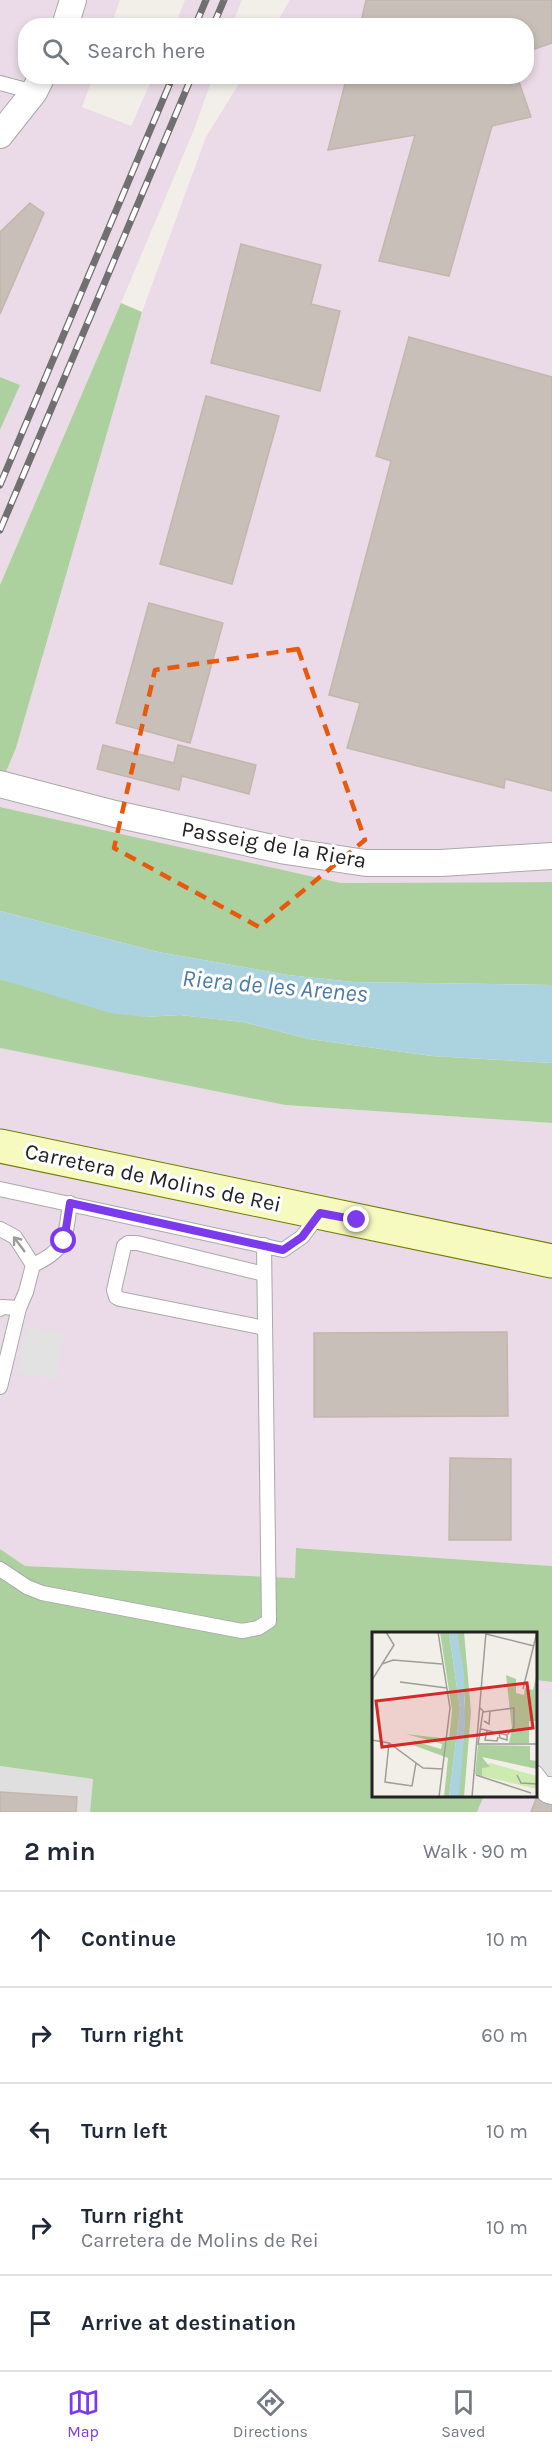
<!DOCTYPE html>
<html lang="en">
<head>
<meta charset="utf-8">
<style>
  body { margin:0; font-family:Karla,sans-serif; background:#f6f6f7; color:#1f2937 }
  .stop { position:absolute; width:18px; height:18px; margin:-14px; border:4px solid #7c3aed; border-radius:50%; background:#fff }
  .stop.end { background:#7c3aed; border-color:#fff; box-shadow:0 2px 6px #0008 }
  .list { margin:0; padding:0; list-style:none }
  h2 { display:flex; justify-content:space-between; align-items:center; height:78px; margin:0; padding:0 24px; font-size:26px }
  h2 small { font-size:20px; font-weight:400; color:#747a83 }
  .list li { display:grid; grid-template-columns:39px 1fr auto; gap:18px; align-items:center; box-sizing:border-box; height:96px; padding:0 24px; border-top:2px solid #e0e1e3 }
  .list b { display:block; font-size:22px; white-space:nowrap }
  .list p { margin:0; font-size:20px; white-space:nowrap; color:#747a83 }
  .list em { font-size:20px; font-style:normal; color:#747a83 }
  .icon { flex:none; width:33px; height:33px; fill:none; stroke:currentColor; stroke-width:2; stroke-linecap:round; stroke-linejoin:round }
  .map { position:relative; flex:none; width:552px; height:1812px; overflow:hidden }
  .search { position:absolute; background:#fff; box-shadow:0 3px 9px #0003; left:18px; right:18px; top:18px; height:66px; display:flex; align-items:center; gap:15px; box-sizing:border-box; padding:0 21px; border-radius:24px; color:#747a83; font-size:22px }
  .sheet { height:558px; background:#fff }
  nav { display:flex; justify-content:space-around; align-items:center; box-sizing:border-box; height:84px; border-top:2px solid #e0e1e3; background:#fff; font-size:16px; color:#747a83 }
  nav a { display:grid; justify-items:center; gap:3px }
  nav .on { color:#7c3aed }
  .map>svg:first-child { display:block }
  .residential { fill:#e0dfdf }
  .industrial { fill:#ebdbe8 }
  .forest { fill:#add19e }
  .parking { fill:#e2e2e2 }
  .water { fill:#aad3df }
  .building { fill:#c7bfb8; stroke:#c4b6ab; stroke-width:1.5 }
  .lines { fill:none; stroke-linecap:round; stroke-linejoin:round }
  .lane-casing { stroke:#a9a9a9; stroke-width:16 }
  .street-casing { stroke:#a9a9a9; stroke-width:28 }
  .secondary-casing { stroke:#707d05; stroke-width:35 }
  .lane { stroke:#fff; stroke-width:14 }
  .street { stroke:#fff; stroke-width:26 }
  .secondary { stroke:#f7fabf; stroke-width:33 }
  .rail-casing { stroke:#707070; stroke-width:7 }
  .rail { stroke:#fff; stroke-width:4.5; stroke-dasharray:14; stroke-linecap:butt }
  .oneway { stroke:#9c9c9c }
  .route { stroke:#7c3aed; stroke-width:8 }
  .marked { fill:none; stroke:#e8590c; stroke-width:4.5; stroke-dasharray:12 8; stroke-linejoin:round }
  .labels { text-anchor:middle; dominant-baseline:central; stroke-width:6; stroke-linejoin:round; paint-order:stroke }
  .street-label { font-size:22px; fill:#222; stroke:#fff }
  .water-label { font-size:24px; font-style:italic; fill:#4a7aab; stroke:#fff }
  .inset-road { fill:none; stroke:#9f9d99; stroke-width:1.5 }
  .view { fill:#d62828; fill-opacity:0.15; stroke:#d62828; stroke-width:3 }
  .inset-edge { fill:none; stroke:#222; stroke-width:3 }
</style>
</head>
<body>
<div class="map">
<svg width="552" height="1812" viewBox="0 0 552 1812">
  <rect width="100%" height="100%" fill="#f2efe9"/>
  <path class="residential" d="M0 1766 93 1779 90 1812H0Z"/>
  <g class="industrial">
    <path d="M0 0H120L111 25 26 26V76L93 77 82 107 131 126 153 77H213L193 132 73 417 0 585V430L19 385 0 377Z"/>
    <path d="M185 0H242L232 25H175Z"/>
    <path d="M290 0H552V882L341 883 0 807V786L16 748 142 312 206 137 243 77 526 76V26L275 25Z"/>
    <path d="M0 1048 285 1105 552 1123V1566L297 1548 296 1578 24 1566 0 1549Z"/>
    <path d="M536 1680 552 1682V1812H477L484 1796H536Z"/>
  </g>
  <g class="forest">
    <path d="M121 303 142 312 16 748 0 786V585Z"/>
    <path d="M0 377 20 385 0 430Z"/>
    <path d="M0 807 341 883 552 882V985L353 982 288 975 158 952 0 911Z"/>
    <path d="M0 979 145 1017 180 1015 243 1022 309 1039 432 1056 552 1063V1123L285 1105 0 1048Z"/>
    <path d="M296 1548 552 1566V1682L536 1680V1634H374V1796H484L477 1812H90L93 1779 0 1766V1549L25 1566 295 1578Z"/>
  </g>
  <g class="parking">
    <path d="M27 1327 64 1334 56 1379 17 1373Z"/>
    <path d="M536 1690 552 1694V1780L536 1794Z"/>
  </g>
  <path class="water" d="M0 911 158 952 288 975 353 982 552 985V1063L432 1056 309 1039 243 1022 180 1015 145 1017 110 1013 0 979Z"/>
  <g class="building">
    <path d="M366 0H552V43L526 52V26H360Z"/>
    <path d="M347 76H517L531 117 492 126 449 276 379 261 415 135 328 150Z"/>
    <path d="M30 203 44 213 0 314V232Z"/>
    <path d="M241 244 321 265 311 304 340 311 320 391 211 363Z"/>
    <path d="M409 337 552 377V791L505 779 504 788 347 748 360 703 329 695 391 461 376 456Z"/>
    <path d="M206 396 279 416 232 584 160 564Z"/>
    <path d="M149 603 223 623 190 743 116 723Z"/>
    <path d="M103 745 174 763 178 745 256 765 249 794 182 776 179 790 97 769Z"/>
    <path d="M507 1332 508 1416 314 1417V1333Z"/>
    <path d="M450 1458 511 1459V1540H449Z"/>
    <path d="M539 1791 552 1796V1812H531Z"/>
    <path d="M0 1792 77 1797 76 1812H0Z"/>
  </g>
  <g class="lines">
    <g class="lane-casing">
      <g id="lane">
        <path d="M0 83 34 92"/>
        <path d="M0 1189 283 1250 302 1237 320 1213"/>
        <path d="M0 1229 15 1237 33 1265 26 1292 19 1308 0 1387"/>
        <path d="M33 1265C68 1249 65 1237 70 1203"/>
        <path d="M264 1274 137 1243H128L124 1246 114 1290 116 1297 120 1299 265 1328"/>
        <path d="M0 1309 2 1307 19 1308"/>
        <path d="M0 1569 27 1587 42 1593 242 1631 258 1628 269 1621 264 1245"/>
        <path d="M536 1773 549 1790"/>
      </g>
    </g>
    <g class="street-casing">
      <g id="street">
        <path d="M65 26 73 0"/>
        <path d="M0 135 34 92 42 76"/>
        <path d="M0 784 115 814 286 851 366 863H441L552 856"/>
        <path d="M549 1790 552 1791"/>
      </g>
    </g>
    <g class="secondary-casing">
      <path id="secondary" d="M0 1146 552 1261"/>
    </g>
    <use href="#lane" class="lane"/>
    <use href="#street" class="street"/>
    <use href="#secondary" class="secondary"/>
    <g class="rail-casing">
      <g id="rail">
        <path d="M195 26 206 0"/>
        <path d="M213 26 224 0"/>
        <path d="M0 485 173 76"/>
        <path d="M0 530 192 76"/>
      </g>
    </g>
    <use href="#rail" class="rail"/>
  </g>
  <defs><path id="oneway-shaft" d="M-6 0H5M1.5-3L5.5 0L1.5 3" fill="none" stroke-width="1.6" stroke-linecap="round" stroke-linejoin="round" transform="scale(1.5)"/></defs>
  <use class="oneway" href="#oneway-shaft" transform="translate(19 1244) rotate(-127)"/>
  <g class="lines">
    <path class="route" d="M64 1241 70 1203 283 1250 302 1237 320 1213 357 1220"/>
  </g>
  <path class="marked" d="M298 649 365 840 259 927 114 848 155 670Z"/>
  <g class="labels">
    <g class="street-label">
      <text transform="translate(274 845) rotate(10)">Passeig de la Riera</text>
      <text transform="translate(153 1178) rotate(12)">Carretera de Molins de Rei</text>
    </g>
    <g class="water-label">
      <text transform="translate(275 986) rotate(5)">Riera de les Arenes</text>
    </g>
  </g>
  <g transform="translate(372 1632)">
    <rect width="165" height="165" fill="#f2efe9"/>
    <path d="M118 131 165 144V157L110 144V136Z" fill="#cdebb0"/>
    <path d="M68 0H77L88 77 77 165H72L76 126 41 113 42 109 69 117 70 112 34 102 77 107 80 78ZM85 0H92L99 80 92 165H87L86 153 93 68ZM165 41V89H157V111H137L140 97 134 43 144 47V61L152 63 153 56 161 58ZM106 113 158 114V128L165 129V137L110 125 118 135 110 136V144L103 142Z" fill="#add19e"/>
    <path d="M77 0H85L92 41 93 95 87 165H77L88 77Z" fill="#aad3df"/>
    <path class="inset-road" d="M66 0 78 76 67 165M114 2 162 14M10 32 21 28 70 32M0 48 22 13 14 0M28 50 75 56M151 57 165 0M111 80 142 76V95L135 103M112 89 117 92 118 79M109 97 135 103V108L128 106 127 101M115 99 113 108 125 109 126 105M0 108 17 111 51 136 71 137M17 111 13 150 40 154 44 131M106 112H165M106 113 111 79 108 76M104 143 159 161M145 143 149 151 165 152M100 165 114 0"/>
    <path class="view" d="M155 51 161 96 10 115 4 69Z"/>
    <rect width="165" height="165" class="inset-edge"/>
  </g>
</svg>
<div class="stop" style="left:64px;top:1241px"></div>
<div class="stop end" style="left:357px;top:1220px"></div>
<div class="search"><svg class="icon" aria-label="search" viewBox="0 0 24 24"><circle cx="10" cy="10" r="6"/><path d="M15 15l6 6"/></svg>Search here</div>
</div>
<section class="sheet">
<h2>2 min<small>Walk · 90 m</small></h2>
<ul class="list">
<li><svg class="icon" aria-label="ahead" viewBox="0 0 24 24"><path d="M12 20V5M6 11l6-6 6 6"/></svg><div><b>Continue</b></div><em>10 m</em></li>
<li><svg class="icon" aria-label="right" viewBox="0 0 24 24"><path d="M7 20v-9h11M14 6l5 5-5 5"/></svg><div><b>Turn right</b></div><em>60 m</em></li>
<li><svg class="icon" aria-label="left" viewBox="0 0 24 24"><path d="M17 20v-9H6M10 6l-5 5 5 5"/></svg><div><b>Turn left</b></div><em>10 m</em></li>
<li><svg class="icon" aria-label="right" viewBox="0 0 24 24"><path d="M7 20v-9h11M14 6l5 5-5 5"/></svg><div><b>Turn right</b><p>Carretera de Molins de Rei</p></div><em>10 m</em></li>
<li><svg class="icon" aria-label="arrive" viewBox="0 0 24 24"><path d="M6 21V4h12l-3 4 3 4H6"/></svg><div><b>Arrive at destination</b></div></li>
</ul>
</section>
<nav>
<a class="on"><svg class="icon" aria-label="map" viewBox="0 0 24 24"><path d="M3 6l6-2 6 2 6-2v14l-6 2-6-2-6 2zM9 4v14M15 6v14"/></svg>Map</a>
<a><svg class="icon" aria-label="directions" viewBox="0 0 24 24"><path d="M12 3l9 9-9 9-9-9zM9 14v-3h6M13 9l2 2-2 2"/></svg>Directions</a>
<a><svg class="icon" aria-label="saved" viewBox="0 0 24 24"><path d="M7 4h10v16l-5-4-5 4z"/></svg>Saved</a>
</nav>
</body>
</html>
